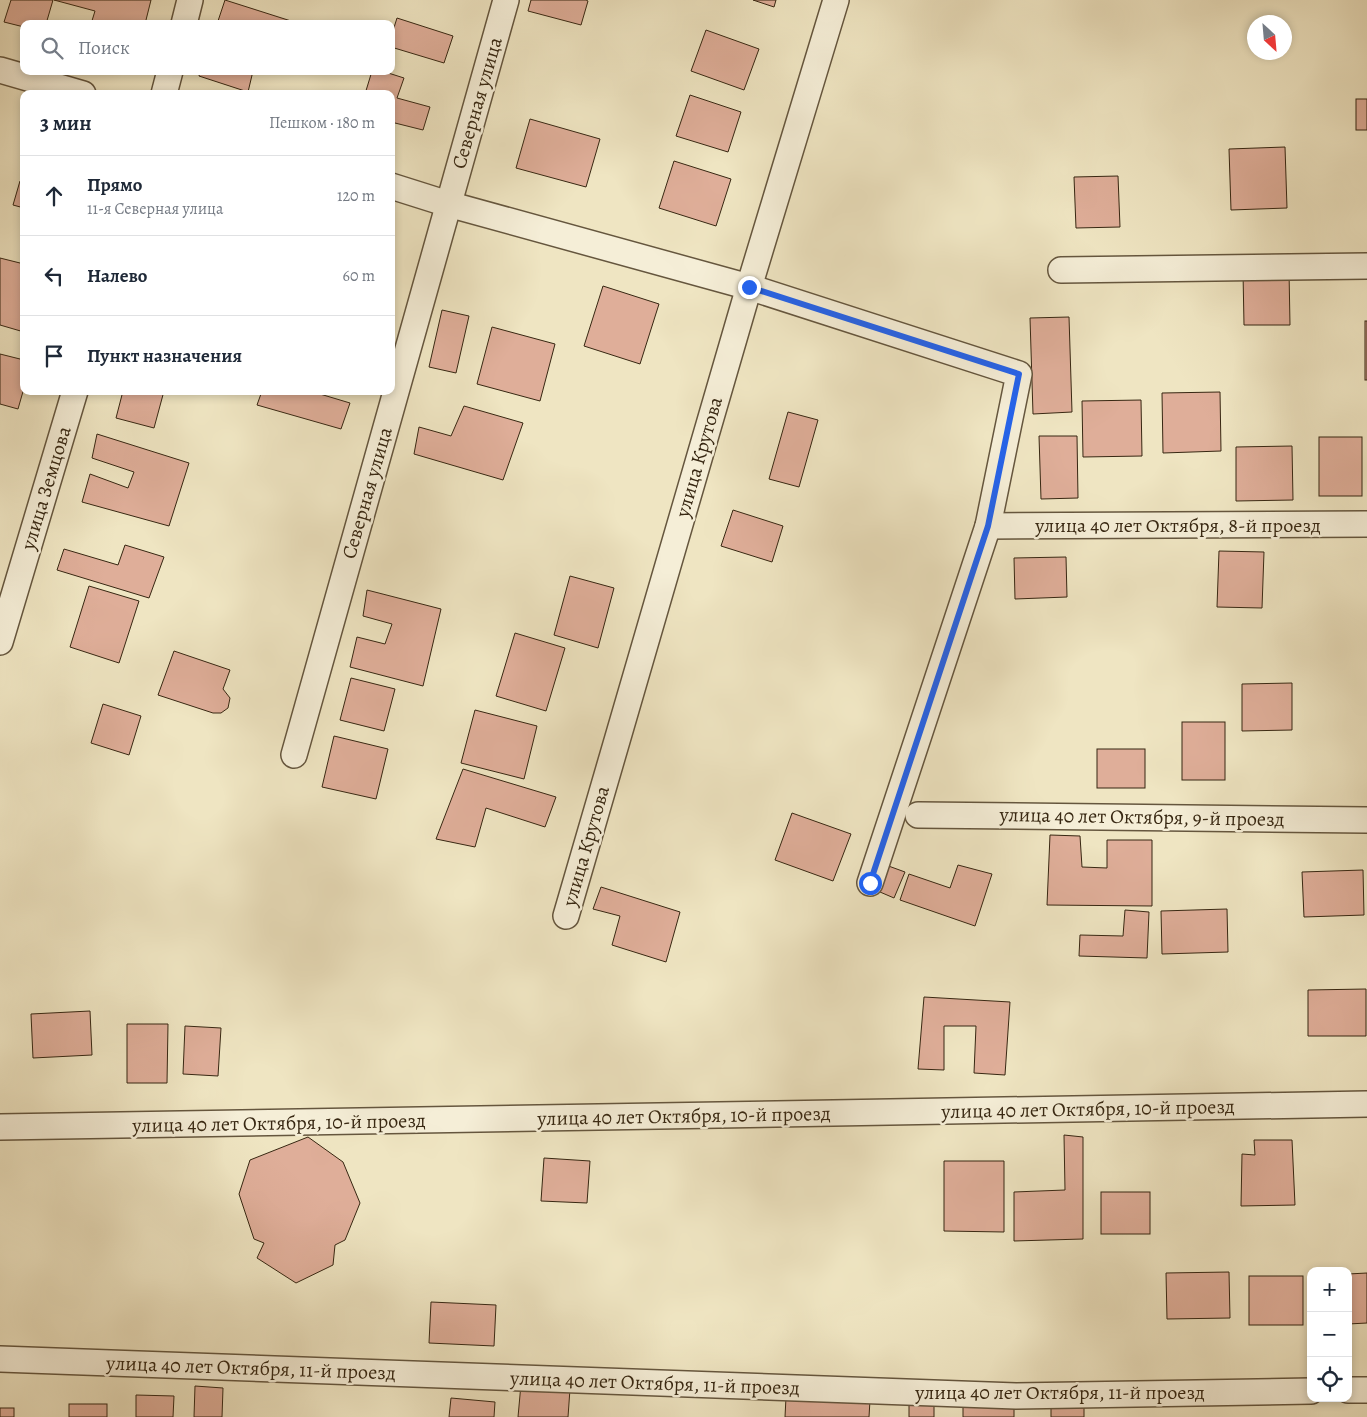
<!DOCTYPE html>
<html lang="ru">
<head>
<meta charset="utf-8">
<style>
  body { margin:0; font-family:Alegreya,serif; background:#f6f6f7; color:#1f2937 }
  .controls { position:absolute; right:15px; bottom:15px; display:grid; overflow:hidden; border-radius:10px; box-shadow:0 2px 8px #0003 }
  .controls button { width:45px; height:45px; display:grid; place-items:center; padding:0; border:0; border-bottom:1px solid #e0e1e3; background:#fff; color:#1f2937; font:25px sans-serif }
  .compass { position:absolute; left:1247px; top:15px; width:45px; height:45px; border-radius:50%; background:#fff; box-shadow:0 2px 8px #0003; rotate:154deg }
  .stop { position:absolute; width:15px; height:15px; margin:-11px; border:4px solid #2563eb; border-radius:50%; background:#fff }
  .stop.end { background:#2563eb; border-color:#fff; box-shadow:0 1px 5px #0008 }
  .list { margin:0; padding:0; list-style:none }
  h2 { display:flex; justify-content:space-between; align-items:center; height:65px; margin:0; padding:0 20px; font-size:21px }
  h2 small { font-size:16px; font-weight:400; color:#747a83 }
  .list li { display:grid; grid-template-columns:32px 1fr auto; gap:15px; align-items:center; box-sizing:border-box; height:80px; padding:0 20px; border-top:1px solid #e0e1e3 }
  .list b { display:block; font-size:19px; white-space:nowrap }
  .list p { margin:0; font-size:16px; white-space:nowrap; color:#747a83 }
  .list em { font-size:16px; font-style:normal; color:#747a83 }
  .icon { flex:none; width:28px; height:28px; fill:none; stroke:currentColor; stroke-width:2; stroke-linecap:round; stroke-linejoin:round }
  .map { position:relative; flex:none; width:1367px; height:1417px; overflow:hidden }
  .search { position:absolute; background:#fff; box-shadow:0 2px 8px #0003; left:20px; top:20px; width:375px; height:55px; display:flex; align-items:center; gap:12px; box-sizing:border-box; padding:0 18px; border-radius:10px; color:#747a83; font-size:19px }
  .panel { position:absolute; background:#fff; box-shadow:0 2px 8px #0003; left:20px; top:90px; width:375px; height:305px; border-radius:10px }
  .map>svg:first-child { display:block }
  .building { fill:#dfae99; stroke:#372712 }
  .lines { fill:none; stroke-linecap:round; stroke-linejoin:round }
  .minor-casing { stroke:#65563e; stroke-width:28 }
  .minor { stroke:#f5eed7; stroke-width:25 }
  .route { stroke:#2563eb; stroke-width:6 }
  .labels { text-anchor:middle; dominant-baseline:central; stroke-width:5; stroke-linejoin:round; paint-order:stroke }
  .street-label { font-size:20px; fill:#372712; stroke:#f5eed7 }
</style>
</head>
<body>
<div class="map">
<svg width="1367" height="1417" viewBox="0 0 1367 1417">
  <rect width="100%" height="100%" fill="#efe5c2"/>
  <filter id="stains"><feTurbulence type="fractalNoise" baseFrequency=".004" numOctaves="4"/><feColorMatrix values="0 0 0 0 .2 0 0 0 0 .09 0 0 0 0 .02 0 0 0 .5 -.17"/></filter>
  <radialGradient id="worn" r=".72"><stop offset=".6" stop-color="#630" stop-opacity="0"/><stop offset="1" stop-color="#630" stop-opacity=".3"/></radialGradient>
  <g class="building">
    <path d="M11 0H53L46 24H24V27L4 22Z"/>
    <path d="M54 0H151L145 24H91L95 11Z"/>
    <path d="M225 0 291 21 290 24H217Z"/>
    <path d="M531 0H586L588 1 581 25 528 11Z"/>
    <path d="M753 0H776L774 7Z"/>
    <path d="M397 18 453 36 444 63 391 47V37Z"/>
    <path d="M706 30 759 49 744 90 691 71Z"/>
    <path d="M200 71H253L248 92 199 76Z"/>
    <path d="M372 71H382L404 78 397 98 430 107 423 130 391 122V94H365Z"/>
    <path d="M690 95 741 112 728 152 676 136Z"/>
    <rect x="1356" y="99" width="11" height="31"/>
    <path d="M530 119 600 139 586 187 516 168Z"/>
    <path d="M1285 147 1287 208 1231 210 1229 149Z"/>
    <path d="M674 161 731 179 716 226 659 208Z"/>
    <path d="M1118 176 1120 227 1076 228 1074 177Z"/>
    <path d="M20 181 24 182V208L13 205Z"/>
    <path d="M0 258 24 264V332L0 325Z"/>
    <path d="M1289 271 1290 325H1244L1243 272Z"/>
    <path d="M603 286 659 304 640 364 584 346Z"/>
    <path d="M442 310 469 316 456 373 429 367Z"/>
    <path d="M1069 317 1072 412 1033 414 1030 318Z"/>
    <rect x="1365" y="321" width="2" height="59"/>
    <path d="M492 327 555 344 540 401 477 384Z"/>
    <path d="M0 354 24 360V388L18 409 0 404Z"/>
    <path d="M123 391H164L154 428 116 418Z"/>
    <path d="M262 391H310L350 403 341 429 257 405Z"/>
    <path d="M1220 392 1221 451 1163 453 1162 393Z"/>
    <path d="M1141 400 1142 456 1083 457 1082 401Z"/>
    <path d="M464 406 523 423 503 480 414 454 419 427 451 436Z"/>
    <path d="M788 412 818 420 799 487 769 479Z"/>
    <path d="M97 434 189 463 169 526 82 502 90 474 128 488 134 472 92 458Z"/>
    <path d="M1039 436H1077L1078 498 1041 499Z"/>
    <rect x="1319" y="437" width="43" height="59"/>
    <path d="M1292 446 1293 500 1236 501V447Z"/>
    <path d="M733 510 783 526 772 562 721 546Z"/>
    <path d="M125 545 164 557 149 598 57 570 64 549 118 565Z"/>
    <path d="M1219 551 1264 552 1262 608 1217 607Z"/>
    <path d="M1066 557 1067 597 1015 599 1014 558Z"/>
    <path d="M570 576 614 588 598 648 554 635Z"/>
    <path d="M89 586 139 601 119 663 70 647Z"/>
    <path d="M367 590 441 609 423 686 350 667 357 637 385 644 392 624 363 616Z"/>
    <path d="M515 633 565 648 546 711 496 696Z"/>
    <path d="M174 651 230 670 223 689 230 698 228 708 221 713H213L158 695Z"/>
    <path d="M351 678 395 689 384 731 340 720Z"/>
    <path d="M1292 683V730L1242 731V684Z"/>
    <path d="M103 704 141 716 129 755 91 743Z"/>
    <path d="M475 710 537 726 524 779 461 763Z"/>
    <rect x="1182" y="722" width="43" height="58"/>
    <path d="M334 736 388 749 376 799 322 787Z"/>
    <rect x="1097" y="749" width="48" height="39"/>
    <path d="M463 769 556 797 545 827 486 808 475 847 436 839Z"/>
    <path d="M792 813 851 834 833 881 775 860Z"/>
    <path d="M1050 835 1080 836 1082 867 1107 868V840H1152V906L1047 905Z"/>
    <path d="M883 864 905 872 894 898 873 889Z"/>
    <path d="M958 865 992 874 975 926 900 900 909 874 950 888Z"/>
    <path d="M1363 870 1364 915 1304 917 1302 872Z"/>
    <path d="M601 887 680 912 666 962 612 945 620 916 593 909Z"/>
    <path d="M1227 909 1228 952 1162 954 1161 911Z"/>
    <path d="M1125 910 1149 912 1147 958 1079 956 1080 935 1123 936Z"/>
    <path d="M1366 989V1036H1308V990Z"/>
    <path d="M924 997 1010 1002 1005 1075 974 1073 976 1026H944V1070L918 1069Z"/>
    <path d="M90 1011 92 1055 33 1058 31 1014Z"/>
    <path d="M127 1024H168L167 1083H127Z"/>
    <path d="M185 1026 221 1028 218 1076 183 1074Z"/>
    <path d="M1064 1135 1083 1137V1239L1014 1241V1192L1065 1190Z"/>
    <path d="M308 1137 343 1162 360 1203 345 1240 335 1245 333 1265 296 1283 257 1258 264 1243 254 1239 239 1194 250 1160Z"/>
    <path d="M1254 1140H1292L1295 1205 1241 1206 1242 1154 1255 1155Z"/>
    <path d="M544 1158 590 1161 587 1203 541 1201Z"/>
    <path d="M944 1161H1004V1232L944 1231Z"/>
    <rect x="1101" y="1192" width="49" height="42"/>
    <path d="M1229 1272 1230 1318 1167 1319 1166 1273Z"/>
    <path d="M1367 1273V1323L1348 1324V1274Z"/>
    <rect x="1249" y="1276" width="54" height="49"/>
    <path d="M431 1302 496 1305 494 1346 429 1343Z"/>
    <path d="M521 1384 570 1389 568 1417H518Z"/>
    <path d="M195 1386 223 1388 222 1417H194Z"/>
    <path d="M136 1395 174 1396 173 1417H136Z"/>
    <path d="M786 1397 870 1400 869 1417H785Z"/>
    <path d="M451 1398 495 1402 494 1417H449Z"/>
    <path d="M963 1399 1014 1400V1417H963Z"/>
    <rect x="69" y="1404" width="38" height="13"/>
    <path d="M909 1404 934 1406V1417H909Z"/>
    <rect x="1051" y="1406" width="33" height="11"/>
    <rect x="0" y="1408" width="14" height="9"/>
  </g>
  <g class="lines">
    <g class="minor-casing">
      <g id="minor">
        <path d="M184 24 190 0"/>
        <path d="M0 70 83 94"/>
        <path d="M164 94 170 71"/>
        <path d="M391 186 448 204 749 287 1019 374 988 526 870 883"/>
        <path d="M1061 270 1367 266"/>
        <path d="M988 526 1367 524"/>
        <path d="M0 642 75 391"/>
        <path d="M294 755 506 0"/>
        <path d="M918 815 1367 820"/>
        <path d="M566 916 749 287 836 0"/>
        <path d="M0 1127 1367 1104"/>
        <path d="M0 1359 1016 1396 1311 1391"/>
        <path d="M1348 1390H1367"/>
      </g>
    </g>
    <use href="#minor" class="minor"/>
  </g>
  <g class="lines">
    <path class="route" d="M749 287 1019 374 988 526 870 883"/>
  </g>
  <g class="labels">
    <g class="street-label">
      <text transform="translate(477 103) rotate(-74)">Северная улица</text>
      <text transform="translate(699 457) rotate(-74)">улица Крутова</text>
      <text transform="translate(46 488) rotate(-73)">улица Земцова</text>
      <text transform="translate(367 493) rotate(-74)">Северная улица</text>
      <text x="1178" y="525">улица 40 лет Октября, 8-й проезд</text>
      <text transform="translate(1142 817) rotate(1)">улица 40 лет Октября, 9-й проезд</text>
      <text transform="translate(586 846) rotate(-74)">улица Крутова</text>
      <text transform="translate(1088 1109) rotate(-1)">улица 40 лет Октября, 10-й проезд</text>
      <text transform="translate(684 1116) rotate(-1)">улица 40 лет Октября, 10-й проезд</text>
      <text transform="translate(279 1123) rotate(-1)">улица 40 лет Октября, 10-й проезд</text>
      <text transform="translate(251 1368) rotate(2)">улица 40 лет Октября, 11-й проезд</text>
      <text transform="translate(655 1383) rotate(2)">улица 40 лет Октября, 11-й проезд</text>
      <text x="1060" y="1392">улица 40 лет Октября, 11-й проезд</text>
    </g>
  </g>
  <rect width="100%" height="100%" filter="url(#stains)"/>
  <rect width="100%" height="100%" fill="url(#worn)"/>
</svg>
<div class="controls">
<button>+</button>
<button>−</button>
<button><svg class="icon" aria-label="locate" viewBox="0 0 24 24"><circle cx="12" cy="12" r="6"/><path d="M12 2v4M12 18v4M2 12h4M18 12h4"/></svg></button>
</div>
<svg class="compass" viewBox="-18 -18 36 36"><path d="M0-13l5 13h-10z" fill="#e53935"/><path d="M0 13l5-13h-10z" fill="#747a83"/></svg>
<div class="stop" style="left:870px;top:883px"></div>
<div class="stop end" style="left:749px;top:287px"></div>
<div class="search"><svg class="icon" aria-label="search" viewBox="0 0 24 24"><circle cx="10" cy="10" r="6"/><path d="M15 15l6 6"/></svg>Поиск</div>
<section class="panel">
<h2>3 мин<small>Пешком · 180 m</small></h2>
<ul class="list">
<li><svg class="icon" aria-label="ahead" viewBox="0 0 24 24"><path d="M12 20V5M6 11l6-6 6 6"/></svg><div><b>Прямо</b><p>11-я Северная улица</p></div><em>120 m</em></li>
<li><svg class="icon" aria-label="left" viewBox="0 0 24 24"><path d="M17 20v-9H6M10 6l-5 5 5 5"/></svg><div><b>Налево</b></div><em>60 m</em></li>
<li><svg class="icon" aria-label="arrive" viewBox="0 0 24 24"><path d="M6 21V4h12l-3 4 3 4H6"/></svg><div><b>Пункт назначения</b></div></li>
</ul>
</section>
</div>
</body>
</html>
